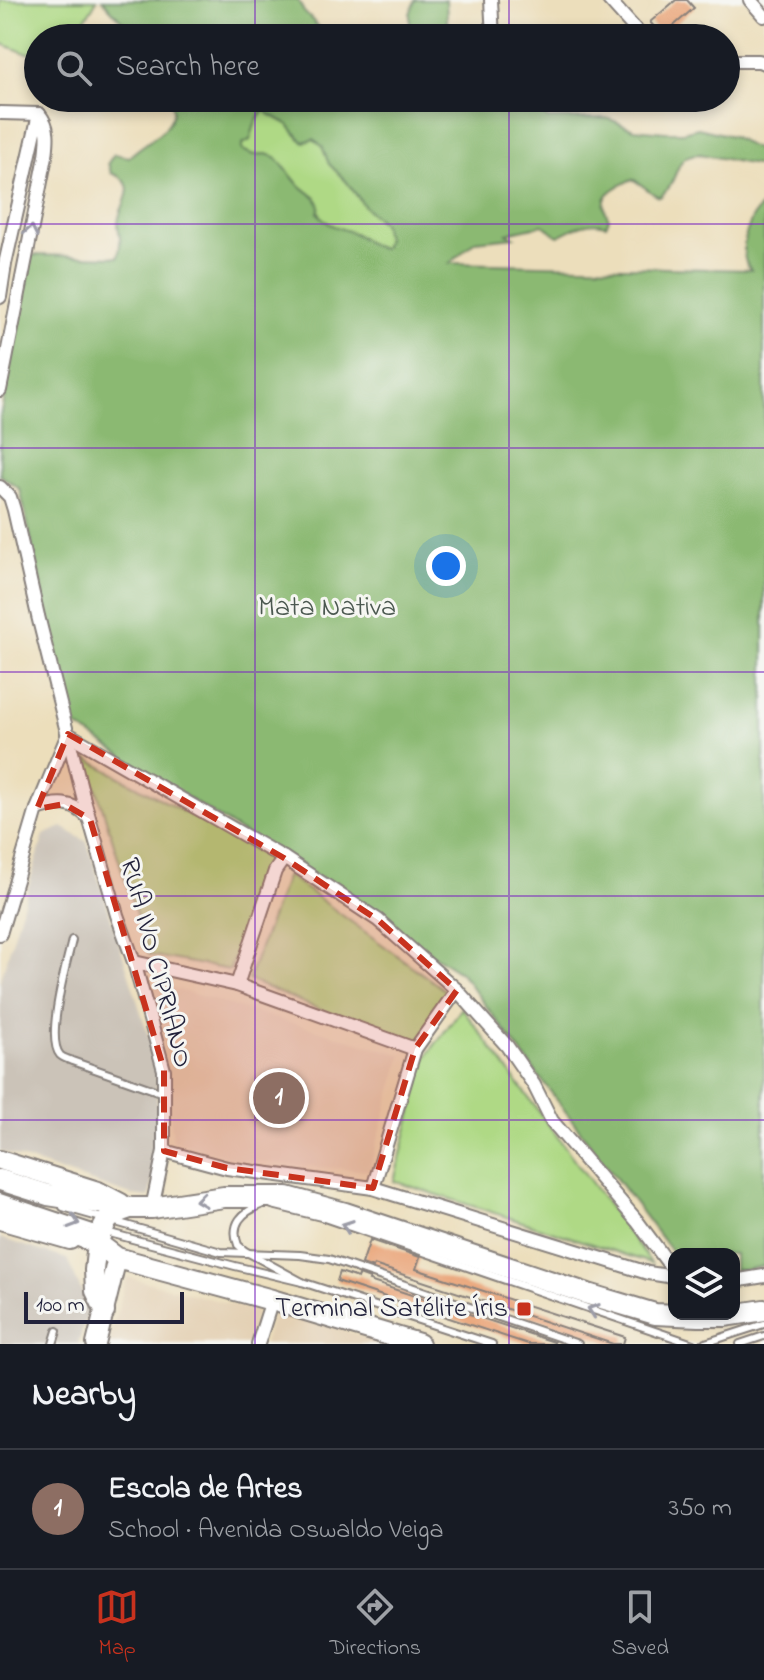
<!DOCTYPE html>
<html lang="en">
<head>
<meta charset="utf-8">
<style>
  body { margin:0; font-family:"Indie Flower",sans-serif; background:#242831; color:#f1f3f6 }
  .controls { position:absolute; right:24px; bottom:24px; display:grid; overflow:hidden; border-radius:16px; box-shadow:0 4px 12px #0003 }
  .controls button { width:72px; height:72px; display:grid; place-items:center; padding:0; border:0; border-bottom:2px solid #363941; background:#171b24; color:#f1f3f6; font:40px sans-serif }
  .scale { position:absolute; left:24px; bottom:20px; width:160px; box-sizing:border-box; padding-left:8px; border:4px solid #22223b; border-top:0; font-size:22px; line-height:28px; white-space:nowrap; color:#22223b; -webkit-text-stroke:6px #f6f6f2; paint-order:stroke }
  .you { position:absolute; left:446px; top:566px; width:28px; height:28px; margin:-20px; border:6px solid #fff; border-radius:50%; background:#1a73e8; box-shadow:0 0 0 12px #1a73e833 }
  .badge { display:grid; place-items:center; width:52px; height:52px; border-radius:50%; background:#c8321e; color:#fff; font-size:26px; font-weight:700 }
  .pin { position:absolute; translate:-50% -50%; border:4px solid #fff; box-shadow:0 2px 8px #0006 }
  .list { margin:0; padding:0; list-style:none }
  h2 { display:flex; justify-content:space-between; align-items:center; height:104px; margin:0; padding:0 32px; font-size:34px }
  h2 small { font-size:26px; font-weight:400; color:#9ea1a6 }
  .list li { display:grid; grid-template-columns:52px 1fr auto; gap:24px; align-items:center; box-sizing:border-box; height:120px; padding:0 32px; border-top:2px solid #363941 }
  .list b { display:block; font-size:30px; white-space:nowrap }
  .list p { margin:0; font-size:26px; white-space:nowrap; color:#9ea1a6 }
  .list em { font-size:26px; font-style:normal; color:#9ea1a6 }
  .icon { flex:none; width:44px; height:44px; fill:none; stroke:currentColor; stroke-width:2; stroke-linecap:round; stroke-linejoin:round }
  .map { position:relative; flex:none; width:764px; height:1344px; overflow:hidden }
  .search { position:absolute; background:#171b24; box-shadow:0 4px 12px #0003; left:24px; right:24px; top:24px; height:88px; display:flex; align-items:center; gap:20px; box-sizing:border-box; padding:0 28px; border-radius:44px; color:#9ea1a6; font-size:30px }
  .sheet { height:224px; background:#171b24 }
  nav { display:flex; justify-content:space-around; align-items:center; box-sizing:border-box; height:112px; border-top:2px solid #363941; background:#171b24; font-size:22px; color:#9ea1a6 }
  nav a { display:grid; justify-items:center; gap:4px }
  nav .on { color:#c8321e }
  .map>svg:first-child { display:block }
  .built { fill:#e4d1b5 }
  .industrial { fill:#cbc3b8 }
  .green { fill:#afd985; stroke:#687e60; stroke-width:2 }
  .forest { fill:#8bb972; stroke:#566e56; stroke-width:2; fill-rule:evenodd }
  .building { fill:#e99f6f }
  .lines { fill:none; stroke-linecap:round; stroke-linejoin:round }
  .lane-casing { stroke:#87807b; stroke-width:10 }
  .street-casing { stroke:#87807b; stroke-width:16 }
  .secondary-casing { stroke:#87807b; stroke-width:22 }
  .primary-casing { stroke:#87807b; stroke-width:24 }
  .lane { stroke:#fff; stroke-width:6 }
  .street { stroke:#fff; stroke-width:12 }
  .secondary { stroke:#fff; stroke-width:18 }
  .primary { stroke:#fff; stroke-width:20 }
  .oneway { stroke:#9c9ca7 }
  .marked { fill:#c8321e; fill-opacity:0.2; stroke:#c8321e; stroke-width:6; stroke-dasharray:16 10; stroke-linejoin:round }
  .grid { fill:none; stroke:#7b2cbf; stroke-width:2; stroke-opacity:0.55 }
  .poi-dot { fill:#c8321e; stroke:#f6f6f2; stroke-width:3 }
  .labels { text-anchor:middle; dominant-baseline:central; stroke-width:6; stroke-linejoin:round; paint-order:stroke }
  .park-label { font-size:28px; fill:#4c5951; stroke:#f6f6f2 }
  .street-label { font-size:28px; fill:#22223b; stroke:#f6f6f2 }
  .poi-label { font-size:28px; fill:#22223b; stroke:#f6f6f2; text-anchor:end }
</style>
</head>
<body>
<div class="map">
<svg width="764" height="1344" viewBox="0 0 764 1344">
  <rect width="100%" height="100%" fill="#f6f6f2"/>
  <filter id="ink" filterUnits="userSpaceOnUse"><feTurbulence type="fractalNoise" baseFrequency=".0125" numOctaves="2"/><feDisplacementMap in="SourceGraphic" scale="16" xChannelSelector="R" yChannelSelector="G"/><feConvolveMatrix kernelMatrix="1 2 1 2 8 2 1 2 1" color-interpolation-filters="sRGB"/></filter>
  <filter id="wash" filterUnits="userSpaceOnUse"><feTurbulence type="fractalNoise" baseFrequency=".006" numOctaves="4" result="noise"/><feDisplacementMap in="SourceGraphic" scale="32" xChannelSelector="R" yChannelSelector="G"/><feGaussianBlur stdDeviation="1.8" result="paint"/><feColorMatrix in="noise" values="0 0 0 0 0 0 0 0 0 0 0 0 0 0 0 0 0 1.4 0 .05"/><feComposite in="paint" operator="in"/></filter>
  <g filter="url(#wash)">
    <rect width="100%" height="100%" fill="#ecdebb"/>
    <g class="built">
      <path d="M155 983 402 1055 369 1171 239 1160 173 1141Z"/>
      <path d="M127 1277 257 1311 247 1344H108Z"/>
      <path d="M274 1309 388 1344H264Z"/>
    </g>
    <g class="industrial">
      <path d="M62 827 87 842 156 1060 159 1154 149 1197 131 1195 0 1151V982L44 835Z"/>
      <path d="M0 1238 67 1259 89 1308 78 1344H0Z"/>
    </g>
    <g class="green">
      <path d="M0 0H97C83 27 69 38 38 38L37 54 23 52 0 43Z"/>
      <path d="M263 110H266L269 114 289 125 303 142 314 139 322 146 329 164 346 181 366 208 383 224 386 240 383 249C372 248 364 240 355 234 349 231 342 231 336 229 322 223 318 213 317 199L298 184 276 157 266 154 254 155 242 150V145L250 140 255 124Z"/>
      <path d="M87 759 269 858 230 970 149 955Z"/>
      <path d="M287 875 446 991 415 1049 248 980Z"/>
      <path d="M462 1008 651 1263 394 1181 426 1057Z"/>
    </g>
    <g class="forest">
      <path d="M102 0H298L304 12 330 38H138Z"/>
      <path d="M415 0H446L448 38H410V14Z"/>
      <path d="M169 98H522L548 119 607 118 634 129 665 132H683L698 128 732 136 759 151 764 152V167L700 154C676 154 680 171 669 187 669 188 661 196 660 197 651 195 643 184 632 179 613 189 596 195 609 219L606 225C588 220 575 227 559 236 552 234 550 228 543 225L507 233 514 237 475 241 450 263 751 270C739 258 744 235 752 219 755 213 760 208 764 202V1266L746 1270H734V1254H674V1255L461 973 71 723 20 489 0 475V417L32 255 118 257C119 252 120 248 120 243 121 237 118 230 118 223 120 202 143 185 111 173L108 163 114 154 129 157C141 144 174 130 173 110 173 109 169 99 169 98ZM266 110 269 114 289 125 303 142 314 139 322 146 329 164 346 181 366 208 383 224 386 240 383 249C371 248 364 238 353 233 337 226 330 228 318 213L320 206 317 199 298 184 276 157 266 154 254 155 242 150V144L250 140 255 124 263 111Z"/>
    </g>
    <g id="blocks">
      <g class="building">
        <path d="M676 0H687L694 8 662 36 650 22Z"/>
        <path d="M370 1240 420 1257 416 1269 625 1337 623 1344H613L374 1265 373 1268 362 1264Z"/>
        <path d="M340 1272 358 1278 359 1275 370 1279 369 1281 554 1342V1344H528L337 1281Z"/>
      </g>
    </g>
  </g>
  <g filter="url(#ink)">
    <use href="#blocks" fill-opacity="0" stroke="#87807b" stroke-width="2"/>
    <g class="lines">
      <g class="lane-casing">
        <g id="lane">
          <path d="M72 940C67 962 45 1038 60 1055 63 1058 68 1059 72 1061L163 1093"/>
          <path d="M0 1197 102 1231 235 1266 302 1282 492 1344"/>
          <path d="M261 1205C242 1212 230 1224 238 1245L245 1251 302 1282"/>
          <path d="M272 1205 321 1217 693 1344"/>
          <path d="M63 1207 221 1252 300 1255 329 1259 578 1344"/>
          <path d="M53 1344 57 1331"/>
          <path d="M702 1344 764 1324"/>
          <path d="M740 1344 764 1336"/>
        </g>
      </g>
      <g class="street-casing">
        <g id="street">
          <path d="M491 0 493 38"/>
          <path d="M609 0 643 38"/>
          <path d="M750 0 764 16"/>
          <path d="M726 61H759L764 63"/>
          <path d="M0 113 39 114"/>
          <path d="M0 297 5 264 39 114"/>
          <path d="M0 390 46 156C48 140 50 127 39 114"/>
          <path d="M0 487 10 497 14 510 38 616 84 800 117 915 134 962 164 1070V1151L152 1208"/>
          <path d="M68 734 284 858 378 920 457 990 507 1046 534 1085 552 1121 637 1221 674 1271"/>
          <path d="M37 809C57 802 72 801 88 817"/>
          <path d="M0 934 37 809 68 734"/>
          <path d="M134 962 237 985 415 1049"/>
          <path d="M237 985 275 871 284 858"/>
          <path d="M164 1151 227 1168 373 1188 648 1273 674 1277"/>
          <path d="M373 1188 415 1049 457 990"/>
          <path d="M734 1281 764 1276"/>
          <path d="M258 1344 272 1300"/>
        </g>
      </g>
      <g class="secondary-casing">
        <g id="secondary">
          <path d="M0 1160 98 1191 121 1203"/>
          <path d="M0 1220 70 1240"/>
          <path d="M97 1243 94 1270 95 1291 105 1312"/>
          <path d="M96 1344 117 1258"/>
        </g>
      </g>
      <g class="primary-casing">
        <g id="primary">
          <path d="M0 1180 48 1195 131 1208H152L224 1197H287L345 1213 588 1294 655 1314 698 1316H725L764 1310"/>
          <path d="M0 1208 37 1220 97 1243 117 1258 272 1300 419 1344"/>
          <path d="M97 1243C107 1220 105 1216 130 1208"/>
        </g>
      </g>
      <use href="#lane" class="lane"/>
      <use href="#street" class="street"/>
      <use href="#secondary" class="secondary"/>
      <use href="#primary" class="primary"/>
    </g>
    <defs><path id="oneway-chevron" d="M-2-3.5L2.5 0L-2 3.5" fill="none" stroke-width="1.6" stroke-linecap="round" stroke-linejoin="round" transform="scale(2)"/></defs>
    <g class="oneway">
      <use href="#oneway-chevron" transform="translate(31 231) rotate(-79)"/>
      <use href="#oneway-chevron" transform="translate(201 1200) rotate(172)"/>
      <use href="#oneway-chevron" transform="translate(74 1222) rotate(18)"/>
      <use href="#oneway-chevron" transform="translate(347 1226) rotate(-161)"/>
      <use href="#oneway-chevron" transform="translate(593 1310) rotate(-161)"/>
    </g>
  </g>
  <path class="marked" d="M68 734 284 858 378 920 457 990 415 1049 373 1188 227 1168 164 1151V1070L90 819 64 804 37 809Z"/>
  <path class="grid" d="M255 0V38M509 0V38M255 98V1344M509 98V1344M0 224H764M0 448H764M0 672H764M0 896H764M0 1120H764"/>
  <rect class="poi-dot" x="516" y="1301" width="16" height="16" rx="4"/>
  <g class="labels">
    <g class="park-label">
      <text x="327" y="608">Mata Nativa</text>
    </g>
    <g class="street-label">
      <text transform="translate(155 963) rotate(75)">RUA IVO CIPRIANO</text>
    </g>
    <g class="poi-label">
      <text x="508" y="1309">Terminal Satélite Íris</text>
    </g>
  </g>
</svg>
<div class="controls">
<button><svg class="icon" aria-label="layers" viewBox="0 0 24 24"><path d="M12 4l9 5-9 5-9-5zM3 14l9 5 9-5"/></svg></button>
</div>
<div class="scale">100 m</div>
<div class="you"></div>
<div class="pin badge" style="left:279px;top:1098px;background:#8d6e63">1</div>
<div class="search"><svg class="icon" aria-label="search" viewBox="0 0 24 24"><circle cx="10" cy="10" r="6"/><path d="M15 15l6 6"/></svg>Search here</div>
</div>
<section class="sheet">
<h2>Nearby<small></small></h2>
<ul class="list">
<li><span class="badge" style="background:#8d6e63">1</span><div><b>Escola de Artes</b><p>School · Avenida Oswaldo Veiga</p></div><em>350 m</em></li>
</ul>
</section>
<nav>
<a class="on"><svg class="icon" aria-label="map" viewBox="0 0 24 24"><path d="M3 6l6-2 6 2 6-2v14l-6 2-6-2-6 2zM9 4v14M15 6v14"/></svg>Map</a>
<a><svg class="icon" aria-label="directions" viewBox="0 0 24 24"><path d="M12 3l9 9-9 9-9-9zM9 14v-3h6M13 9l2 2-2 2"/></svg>Directions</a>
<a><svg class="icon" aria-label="saved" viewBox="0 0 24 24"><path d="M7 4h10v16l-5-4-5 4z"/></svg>Saved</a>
</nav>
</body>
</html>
